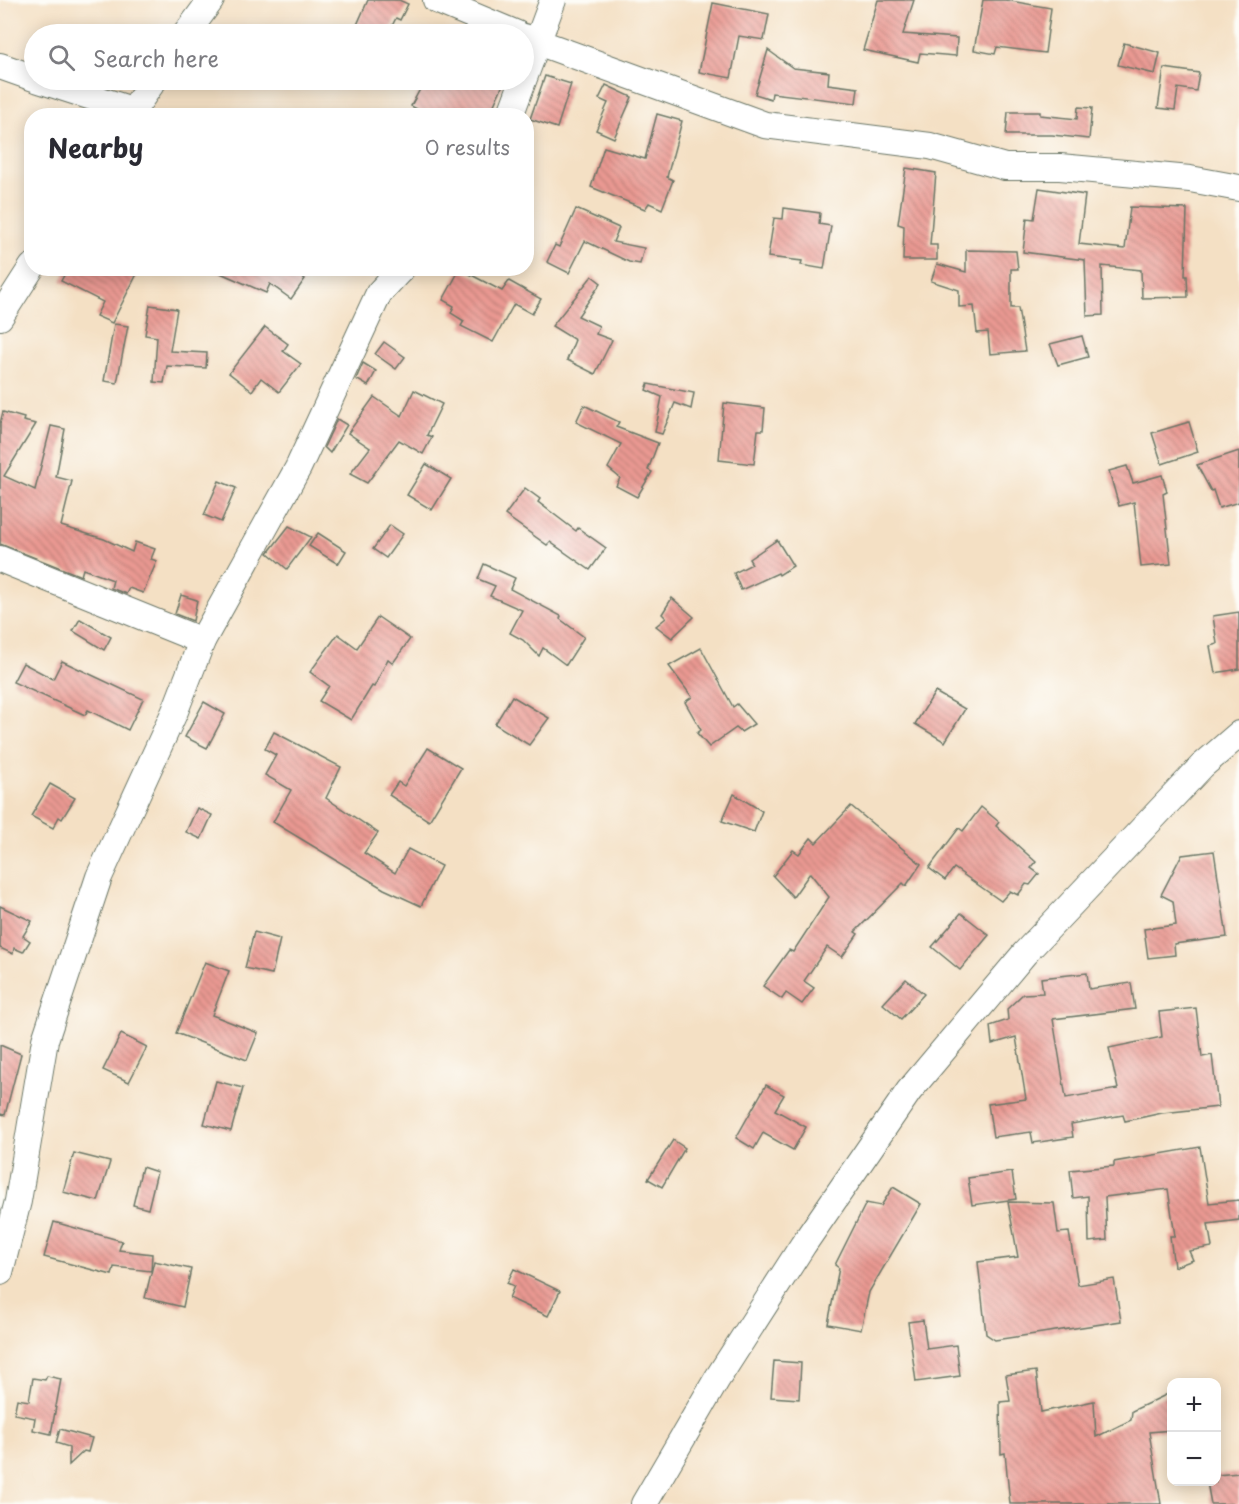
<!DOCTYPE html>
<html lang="en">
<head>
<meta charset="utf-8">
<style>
  body { margin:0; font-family:"Playpen Sans",sans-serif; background:#f2f2f3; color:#2b2b33 }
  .controls { position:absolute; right:18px; bottom:18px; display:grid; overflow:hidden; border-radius:12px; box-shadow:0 3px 15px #0003 }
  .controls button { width:54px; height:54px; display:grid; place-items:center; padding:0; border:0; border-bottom:2px solid #e1e1e2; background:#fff; color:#2b2b33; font:30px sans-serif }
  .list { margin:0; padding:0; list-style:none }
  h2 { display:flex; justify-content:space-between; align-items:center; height:78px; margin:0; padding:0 24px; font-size:26px }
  h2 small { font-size:20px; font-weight:400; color:#7c7c81 }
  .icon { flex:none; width:33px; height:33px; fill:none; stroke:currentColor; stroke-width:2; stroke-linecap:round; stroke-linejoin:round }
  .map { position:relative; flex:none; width:1239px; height:1504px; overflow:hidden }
  .search { position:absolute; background:#fff; box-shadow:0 3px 15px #0003; left:24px; top:24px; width:510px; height:66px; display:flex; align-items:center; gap:15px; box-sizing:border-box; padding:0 21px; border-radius:33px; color:#7c7c81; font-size:22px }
  .panel { position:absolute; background:#fff; box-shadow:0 3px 15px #0003; left:24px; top:108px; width:510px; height:168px; border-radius:24px }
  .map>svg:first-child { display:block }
  .building { fill:url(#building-back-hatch) }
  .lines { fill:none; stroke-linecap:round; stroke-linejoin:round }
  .minor-casing { stroke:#6a7666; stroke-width:28 }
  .minor { stroke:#fff; stroke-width:26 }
</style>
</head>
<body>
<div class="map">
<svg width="1239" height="1504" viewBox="0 0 1239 1504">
  <defs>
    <pattern id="building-back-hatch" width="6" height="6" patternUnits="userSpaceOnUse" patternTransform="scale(1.5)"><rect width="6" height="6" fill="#ea9992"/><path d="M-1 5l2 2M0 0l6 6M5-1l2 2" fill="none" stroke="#bd7e78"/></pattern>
  </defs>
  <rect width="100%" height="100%" fill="#fdfcf7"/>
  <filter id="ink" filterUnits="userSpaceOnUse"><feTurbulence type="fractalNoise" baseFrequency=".0167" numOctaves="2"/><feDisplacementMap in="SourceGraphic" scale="12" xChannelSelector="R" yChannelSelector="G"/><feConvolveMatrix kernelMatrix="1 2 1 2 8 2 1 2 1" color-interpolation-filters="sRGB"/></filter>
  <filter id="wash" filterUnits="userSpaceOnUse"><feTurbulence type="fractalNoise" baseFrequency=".008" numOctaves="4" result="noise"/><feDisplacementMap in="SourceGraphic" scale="24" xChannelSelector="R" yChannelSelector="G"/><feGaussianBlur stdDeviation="1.35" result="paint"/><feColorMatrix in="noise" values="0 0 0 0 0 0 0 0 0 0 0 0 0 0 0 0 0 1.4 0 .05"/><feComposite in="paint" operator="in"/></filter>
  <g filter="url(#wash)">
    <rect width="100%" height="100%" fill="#f4e0c4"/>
    <g id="blocks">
      <g class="building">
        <path d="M368 0H399L408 4 400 20 396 18 388 34H353Z"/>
        <path d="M878 0H914L903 34 957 38 956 56 920 53 918 62 863 50Z"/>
        <path d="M983 0H1005L1051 8 1045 53 997 47 995 54 974 50Z"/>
        <path d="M713 3 769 14 764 40 739 36 731 78 699 72Z"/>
        <path d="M1124 43 1160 53 1155 74 1118 65Z"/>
        <path d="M768 50 793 68 829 72 828 84 858 88 856 103 772 93 771 99 755 94Z"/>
        <path d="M1164 68 1199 73 1196 91 1178 88 1175 110 1158 108Z"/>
        <path d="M545 76 571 84 557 128 530 119Z"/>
        <path d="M425 80H505L489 116H430L411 106Z"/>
        <path d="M606 85 632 97 614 138 596 130 608 103 599 99Z"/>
        <path d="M1078 107 1092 108 1089 139 1052 135H1006L1008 112H1040V115L1077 119Z"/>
        <path d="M657 114 682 121 667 177 673 180 662 209 649 203 645 209 591 187 604 147 645 159Z"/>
        <path d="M906 168 936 173 930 245H937V260H903L904 226 898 224Z"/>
        <path d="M1039 188 1085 195 1079 244 1125 249 1130 207 1187 209 1185 276H1187L1188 297 1142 298 1141 270 1102 266 1103 315 1087 316 1085 260 1023 252 1027 218 1034 219Z"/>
        <path d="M784 208 820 213 819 224 831 226 824 269 801 265 802 261 768 257 774 218 783 219Z"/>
        <path d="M576 209 619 228 613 242 644 248 640 264 629 262 585 241 569 273 547 262 555 245 559 247Z"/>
        <path d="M966 250 1016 251 1018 269H1011V308H1018L1025 351 990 354 988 332 977 333 974 306 959 307V290L931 281 937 264 966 272Z"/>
        <path d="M68 268H140L112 323 96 316 103 302 61 281Z"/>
        <path d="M209 268H290L305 279 291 299 270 284 266 293Z"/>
        <path d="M460 269 502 291 509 281 541 299 532 314 514 304 493 342 461 326 464 321 451 313 454 306 443 300Z"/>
        <path d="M592 276 601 283 578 316 599 326 596 334 612 340 595 374 567 360 575 340 552 326Z"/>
        <path d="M150 305 177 309 170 351 207 353 206 368 167 366 164 383 154 382 157 337 145 335Z"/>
        <path d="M114 324 128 326 117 383 104 381Z"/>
        <path d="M265 327 288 344 283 351 301 364 279 392 261 378 252 391 229 373Z"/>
        <path d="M1082 336 1088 357 1058 365 1050 344Z"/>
        <path d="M384 342 405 357 396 369 375 354Z"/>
        <path d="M363 363 376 371 368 386 356 379Z"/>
        <path d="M648 384 694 393 691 409 675 403 662 434 655 432 662 397 646 390Z"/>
        <path d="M414 390 442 404 427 435 432 437 423 454 399 440 367 483 350 474 370 448 348 433 374 397 402 416Z"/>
        <path d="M724 403 765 408 763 430H758L754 464 719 460Z"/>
        <path d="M584 405 619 422 616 427 658 443 648 470 652 472 637 497 616 486 620 478 608 468 621 444 576 422Z"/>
        <path d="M3 412 24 418 23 421 36 424 4 476 35 490 51 426 65 429 56 477 72 481 61 526 104 539 132 552 135 542 155 549 151 559 157 561 143 593 129 588 126 594 111 588 113 580 83 569 81 576 0 544V423Z"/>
        <path d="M337 419 347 425 330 453 324 447Z"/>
        <path d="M1189 422 1198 452 1162 464 1152 433Z"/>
        <path d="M1239 451V502L1219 508 1213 490 1211 491 1197 465Z"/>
        <path d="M426 464 451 479 432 510 407 495Z"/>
        <path d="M1127 466 1133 483 1162 475 1167 492 1163 494 1171 564 1141 567 1134 502 1119 506 1109 471Z"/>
        <path d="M219 481 236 488 221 522 204 515Z"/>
        <path d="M525 488 540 499 538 502 576 531 578 528 606 548 590 570 550 542 547 545 505 515Z"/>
        <path d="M390 525 403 534 386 558 373 549Z"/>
        <path d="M289 526 311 537 287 569 268 553Z"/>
        <path d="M318 533 346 551 338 564 309 546Z"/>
        <path d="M777 540 793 566 779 575 778 573 741 590 734 573 752 564 749 559Z"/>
        <path d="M484 564 515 578 510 589 561 616 560 619 584 637 566 665 543 648 539 656 523 640 510 633 522 610 490 596 495 586 478 579Z"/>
        <path d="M181 595 197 600 193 621 175 614Z"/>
        <path d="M672 598 694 617 672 638 656 626 666 618 662 614Z"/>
        <path d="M1239 612V669L1215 673 1210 646 1217 644 1213 616Z"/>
        <path d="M378 617 410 639 393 663 388 659 374 687 372 686 351 720 319 701 329 686 310 672 338 634 357 648Z"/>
        <path d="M80 619 111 637 104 650 73 631Z"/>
        <path d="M701 648 733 707 737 704 754 724 741 732 736 728 709 747 697 733 701 730 685 702 692 697 669 666Z"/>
        <path d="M62 661 143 699 128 730 88 710 85 715 13 682 23 663 53 679Z"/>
        <path d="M935 692 965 709 945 742 915 724Z"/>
        <path d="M512 696 549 718 529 745 495 724Z"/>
        <path d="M204 702 225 714 207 748 185 737Z"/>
        <path d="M274 732 341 767 326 798 378 833 364 853 395 873 408 849 441 866 421 906 384 889 273 822 291 790 265 775 276 755 265 749Z"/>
        <path d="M428 748 461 768 429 821 389 795 398 782 404 786Z"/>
        <path d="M50 784 75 798 62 819 59 817 53 828 31 816Z"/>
        <path d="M734 794 762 811 754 832 722 821Z"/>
        <path d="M851 806 921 864 906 886 903 883 855 932 858 934 842 957 827 947 804 981 814 988 802 1004 786 993 782 999 763 986 789 950 793 952 829 897 810 873 793 897 773 876 793 850 799 854 811 838 816 843Z"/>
        <path d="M981 807 999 822 996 826 1036 862 1031 868 1039 874 1030 885 1026 884 1018 895 1010 891 1001 901 954 868 945 880 929 868 959 828 963 831Z"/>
        <path d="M197 808 212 815 201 839 186 832Z"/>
        <path d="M1214 851 1227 937 1174 944 1175 955 1148 958 1144 929 1176 925 1173 901 1161 895 1180 858 1182 855Z"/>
        <path d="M0 906 32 921 23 936 30 941 23 952 14 948 13 954 0 948Z"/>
        <path d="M961 913 989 935 960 970 932 947Z"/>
        <path d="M254 932 280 939 272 974 245 968Z"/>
        <path d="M205 962 229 971 212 1015 258 1033 247 1060 176 1033Z"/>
        <path d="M1087 973 1089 989 1131 983 1135 1009 1053 1019 1066 1098 1118 1089 1109 1048 1162 1037 1159 1012 1196 1008 1202 1057 1212 1055 1218 1107 1162 1113 1125 1121 1123 1115 1071 1124 1073 1137 1033 1143 1031 1132 993 1137 988 1104 1026 1099 1016 1037 992 1044 990 1026 1008 1020 1007 1009 1023 994 1043 993 1041 978Z"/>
        <path d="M906 979 924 994 901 1019 883 1004Z"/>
        <path d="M121 1034 147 1047 129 1082 103 1070Z"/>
        <path d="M0 1045 21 1054 5 1115 0 1114Z"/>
        <path d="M216 1081 243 1088 231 1131 204 1124Z"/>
        <path d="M766 1085 784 1095 775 1110 806 1127 793 1150 763 1133 754 1149 736 1138Z"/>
        <path d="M673 1140 685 1148 662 1187 648 1179Z"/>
        <path d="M1200 1147 1209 1203 1239 1200V1220L1208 1224 1212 1247 1189 1251 1193 1260 1174 1267 1170 1236H1175L1168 1189 1105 1197 1107 1240 1089 1242 1088 1196 1073 1198 1070 1170 1114 1166V1162Z"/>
        <path d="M74 1153 110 1162 98 1201 63 1192Z"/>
        <path d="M142 1167 157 1172 148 1209 133 1205Z"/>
        <path d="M1012 1172 1016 1199 972 1205 968 1178Z"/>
        <path d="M893 1187 921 1204 869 1292 861 1330 828 1324 839 1268 835 1265 866 1203 881 1206Z"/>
        <path d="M1008 1202 1054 1203 1058 1233 1069 1232 1078 1285 1114 1279 1121 1321 995 1340 986 1334 978 1262 1018 1257Z"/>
        <path d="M54 1222 122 1241 119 1250 152 1254 151 1271 114 1267 112 1275 44 1257Z"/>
        <path d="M154 1261 191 1269 183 1307 145 1298Z"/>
        <path d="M514 1269 560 1291 548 1316 509 1298 514 1286 507 1283Z"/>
        <path d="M923 1320 927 1349 956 1345 960 1376 916 1382 908 1322Z"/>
        <path d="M774 1361 801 1363 799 1399 771 1397Z"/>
        <path d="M1036 1371 1041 1412 1094 1401 1096 1437 1131 1420 1132 1411 1172 1392V1430L1149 1432 1161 1504H1010L1005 1453 1001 1454 1000 1402 1010 1401 1006 1375Z"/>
        <path d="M47 1376 61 1379 51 1434 33 1430 35 1418 14 1414 17 1399 29 1401 33 1378 45 1380Z"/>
        <path d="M60 1429 92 1438 88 1452 84 1451 69 1465V1447L56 1443Z"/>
        <path d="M1239 1473V1504H1211L1207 1482H1216V1475Z"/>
      </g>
    </g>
  </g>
  <g filter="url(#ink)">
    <use href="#blocks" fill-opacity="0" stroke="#6a7666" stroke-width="1.5"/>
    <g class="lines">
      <g class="minor-casing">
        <g id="minor">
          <path d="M436 0 517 34"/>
          <path d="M186 34 211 0"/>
          <path d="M524 37 765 125 930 146 1005 167H1060L1190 179 1239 188"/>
          <path d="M0 66 34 78"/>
          <path d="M39 80 132 110"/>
          <path d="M129 116 154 80"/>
          <path d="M510 116 553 0"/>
          <path d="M0 317 32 267"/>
          <path d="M0 559 202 641"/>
          <path d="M0 1272 18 1201 45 1040 99 877 175 711 202 641 298 468 379 293 402 268"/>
          <path d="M644 1504 717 1379 803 1245 909 1091 1025 953 1202 766 1239 734"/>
        </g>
      </g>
      <use href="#minor" class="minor"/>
    </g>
  </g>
</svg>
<div class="controls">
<button>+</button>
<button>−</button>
</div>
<div class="search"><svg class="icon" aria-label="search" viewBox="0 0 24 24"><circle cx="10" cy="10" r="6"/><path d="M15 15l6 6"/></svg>Search here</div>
<section class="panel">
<h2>Nearby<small>0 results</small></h2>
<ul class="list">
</ul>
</section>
</div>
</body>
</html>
